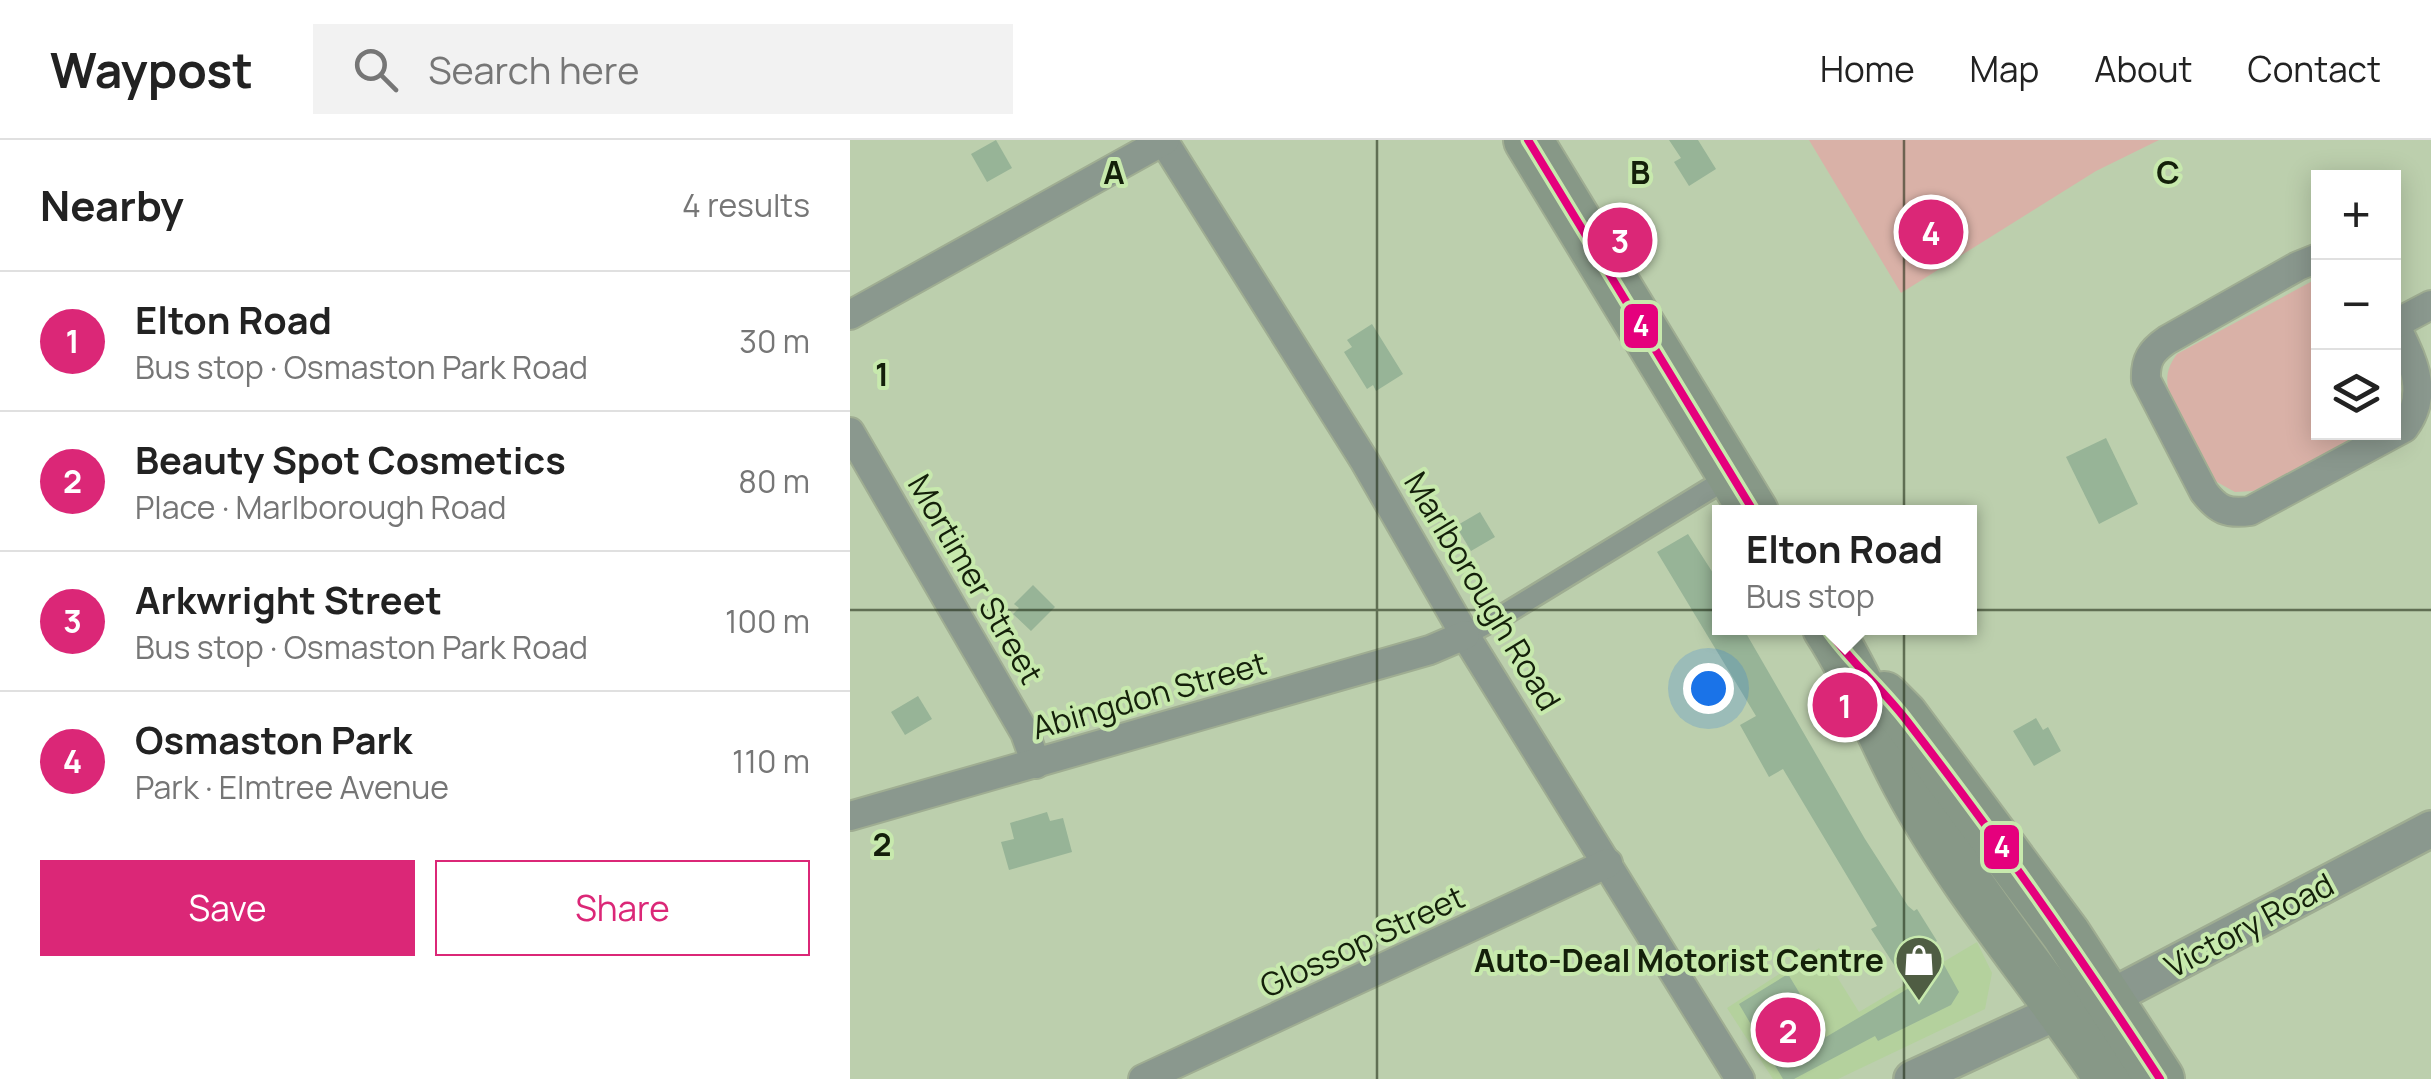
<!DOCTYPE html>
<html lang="en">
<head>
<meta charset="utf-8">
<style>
  body { margin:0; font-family:Manrope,sans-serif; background:#f2f2f2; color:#222 }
  .controls { position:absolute; right:30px; top:30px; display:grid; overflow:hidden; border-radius:0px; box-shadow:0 5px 25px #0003 }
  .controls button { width:90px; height:90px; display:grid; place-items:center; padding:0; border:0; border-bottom:2px solid #e0e0e0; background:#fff; color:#222; font:50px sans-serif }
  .you { position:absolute; left:858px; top:548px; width:35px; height:35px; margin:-25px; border:8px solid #fff; border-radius:50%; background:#1a73e8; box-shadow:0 0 0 15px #1a73e833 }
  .badge { display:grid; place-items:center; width:65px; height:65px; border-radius:50%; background:#db2777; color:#fff; font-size:32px; font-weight:700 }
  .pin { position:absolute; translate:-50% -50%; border:5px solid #fff; box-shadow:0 2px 10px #0006 }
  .popup { position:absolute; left:862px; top:365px; width:265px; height:130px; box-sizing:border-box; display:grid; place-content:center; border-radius:0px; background:#fff; filter:drop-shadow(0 2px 8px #0005); font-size:32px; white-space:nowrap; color:#767676 }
  .popup b { font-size:38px; color:#222 }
  .popup::after { content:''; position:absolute; left:50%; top:100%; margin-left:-20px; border:20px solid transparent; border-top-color:#fff }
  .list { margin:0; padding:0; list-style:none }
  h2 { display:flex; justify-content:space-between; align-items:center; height:130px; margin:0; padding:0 40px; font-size:42px }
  h2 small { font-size:32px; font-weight:400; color:#767676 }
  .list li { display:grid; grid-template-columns:65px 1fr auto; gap:30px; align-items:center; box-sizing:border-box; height:140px; padding:0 40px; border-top:2px solid #e0e0e0 }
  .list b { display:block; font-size:38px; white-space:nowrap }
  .list p { margin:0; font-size:32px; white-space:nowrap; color:#767676 }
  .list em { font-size:32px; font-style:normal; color:#767676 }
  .actions { display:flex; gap:20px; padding:30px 40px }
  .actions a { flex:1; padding:22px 0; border:2px solid #db2777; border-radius:0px; text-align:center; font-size:35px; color:#db2777 }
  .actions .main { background:#db2777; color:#fff }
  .icon { flex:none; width:55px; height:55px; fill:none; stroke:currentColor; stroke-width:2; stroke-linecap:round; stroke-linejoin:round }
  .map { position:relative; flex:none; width:1581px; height:939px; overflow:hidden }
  header { display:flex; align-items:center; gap:60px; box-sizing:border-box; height:140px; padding:0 50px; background:#fff; border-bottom:2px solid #e0e0e0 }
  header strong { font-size:48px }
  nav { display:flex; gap:55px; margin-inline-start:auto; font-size:35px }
  .search { width:700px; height:90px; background:#f2f2f2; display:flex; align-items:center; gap:25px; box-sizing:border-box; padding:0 35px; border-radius:0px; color:#767676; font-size:38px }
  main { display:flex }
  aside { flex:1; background:#fff }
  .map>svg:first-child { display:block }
  .built { fill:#b4d19d }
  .green { fill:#d9b1a7 }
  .building { fill:#97b497 }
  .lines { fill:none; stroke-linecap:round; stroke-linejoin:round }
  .pedestrian-casing { stroke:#9fad92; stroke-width:25 }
  .minor-casing { stroke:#9fad92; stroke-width:32 }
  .tertiary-casing { stroke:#9fad92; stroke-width:40 }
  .trunk-casing { stroke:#9fad92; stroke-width:52 }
  .pedestrian { stroke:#8a988e; stroke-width:20 }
  .minor { stroke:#8a988e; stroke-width:28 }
  .tertiary { stroke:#8a988e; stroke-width:35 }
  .trunk { stroke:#879887; stroke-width:48 }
  .bus-1-casing { stroke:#c7e9ad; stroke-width:15 }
  .bus-1 { stroke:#e5007d; stroke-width:8 }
  .grid { fill:none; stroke:#14200a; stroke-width:2.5; stroke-opacity:0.55 }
  .labels { text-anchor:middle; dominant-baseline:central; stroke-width:8; stroke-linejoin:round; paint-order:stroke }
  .street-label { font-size:32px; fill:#14200a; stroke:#c7e9ad }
  .poi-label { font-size:32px; font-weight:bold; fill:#14200a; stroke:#c7e9ad; text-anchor:end }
  .grid-label { font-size:32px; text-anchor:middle; font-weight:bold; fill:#14200a; stroke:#c7e9ad; stroke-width:8; stroke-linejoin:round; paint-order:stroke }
  .line-badge { stroke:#c7e9ad; stroke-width:4 }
  .badge-label { font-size:28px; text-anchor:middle; font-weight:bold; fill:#fff }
</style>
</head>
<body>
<header>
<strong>Waypost</strong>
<div class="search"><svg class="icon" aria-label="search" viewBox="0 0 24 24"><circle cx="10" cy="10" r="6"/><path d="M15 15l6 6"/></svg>Search here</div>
<nav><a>Home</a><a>Map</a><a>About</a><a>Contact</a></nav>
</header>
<main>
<aside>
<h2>Nearby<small>4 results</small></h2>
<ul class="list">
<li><span class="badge">1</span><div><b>Elton Road</b><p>Bus stop · Osmaston Park Road</p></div><em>30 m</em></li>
<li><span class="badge">2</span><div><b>Beauty Spot Cosmetics</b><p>Place · Marlborough Road</p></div><em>80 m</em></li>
<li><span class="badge">3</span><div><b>Arkwright Street</b><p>Bus stop · Osmaston Park Road</p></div><em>100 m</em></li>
<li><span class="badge">4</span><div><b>Osmaston Park</b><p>Park · Elmtree Avenue</p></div><em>110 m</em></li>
</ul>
<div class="actions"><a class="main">Save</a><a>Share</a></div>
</aside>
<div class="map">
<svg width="1581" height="939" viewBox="0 0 1581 939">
  <rect width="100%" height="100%" fill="#bccfad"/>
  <path class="built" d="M1127 802 1142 833 1135 869 988 939H923L877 868 969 808 1009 872Z"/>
  <g class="green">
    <path d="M959 0H1309L1246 31 1051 153Z"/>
    <path d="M1468 138V292L1519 293 1403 351 1385 352 1365 341 1319 251C1315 237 1318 226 1327 214Z"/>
  </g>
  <g class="building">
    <path d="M146 0 162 28 137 42 121 14Z"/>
    <path d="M819 0H848L866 29 839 46 824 22 831 18Z"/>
    <path d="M522 184 553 234 526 251 523 245 517 249 494 212 502 207 497 200Z"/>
    <path d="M1256 298 1288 364 1249 384 1216 317Z"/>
    <path d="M630 372 645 397 621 411 606 386Z"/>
    <path d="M838 394 870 444V488H893L1015 699 1058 766 1064 771 1067 769 1087 801 1084 803 1088 814 1109 852 1101 865 1028 901 1025 896 944 939H933L889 864 938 834 976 897 1059 848 1021 789 1027 786 933 629 919 637 890 585 906 576 807 412Z"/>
    <path d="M183 445 205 467 181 491 163 474 169 468 164 464Z"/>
    <path d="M68 556 82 579 55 595 41 572Z"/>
    <path d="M1186 578 1193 590 1198 587 1211 611 1184 626 1163 591Z"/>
    <path d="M197 672 200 681 213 678 222 712 159 730 151 702 164 699 160 683Z"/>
  </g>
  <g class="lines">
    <g class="pedestrian-casing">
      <path id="pedestrian" d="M615 495 655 474 881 336"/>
    </g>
    <g class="minor-casing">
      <g id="minor">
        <path d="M313 0 514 320 615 495 890 939"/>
        <path d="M1468 118 1448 126 1317 200C1301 211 1295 220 1296 240L1354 352C1368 370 1377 374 1400 371L1554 288C1581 252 1562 220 1544 182"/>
        <path d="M0 175 315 0"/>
        <path d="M1545 184 1581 165"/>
        <path d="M0 292 175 593 186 624"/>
        <path d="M0 676 580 510 615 495"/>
        <path d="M293 939 758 723"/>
      </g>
    </g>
    <g class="tertiary-casing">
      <path id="tertiary" d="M1062 939 1213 869 1259 858 1581 689"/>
    </g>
    <g class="trunk-casing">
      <g id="trunk">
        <path d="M678 0 904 372"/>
        <path d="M977 488C1009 537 1029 592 1057 644 1113 749 1193 840 1259 939"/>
        <path d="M1034 556 1054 576 1216 794 1310 939"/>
      </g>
    </g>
    <use href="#pedestrian" class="pedestrian"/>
    <use href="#minor" class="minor"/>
    <use href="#tertiary" class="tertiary"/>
    <use href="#trunk" class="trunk"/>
    <g class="bus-1-casing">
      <g id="bus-1">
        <path d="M678 0 904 372"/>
        <path d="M977 488C1000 522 1032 548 1057 581 1147 697 1230 816 1310 939"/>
      </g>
    </g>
    <use href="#bus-1" class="bus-1"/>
  </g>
  <path class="grid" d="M527 0V939M1054 0V939M0 470H1581"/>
  <defs>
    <g id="shop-pin" transform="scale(2.5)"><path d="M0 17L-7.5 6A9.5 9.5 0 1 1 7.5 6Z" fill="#4f5d43" stroke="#c7e9ad"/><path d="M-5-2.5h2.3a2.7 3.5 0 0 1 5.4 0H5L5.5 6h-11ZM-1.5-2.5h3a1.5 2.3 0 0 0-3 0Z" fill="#fff"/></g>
  </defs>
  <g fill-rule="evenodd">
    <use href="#shop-pin" x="1069" y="820"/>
  </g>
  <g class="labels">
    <g class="street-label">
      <text transform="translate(126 439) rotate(60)">Mortimer Street</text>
      <text transform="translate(633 451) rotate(59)">Marlborough Road</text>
      <text transform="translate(299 555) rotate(-16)">Abingdon Street</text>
      <text transform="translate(1399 785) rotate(-28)">Victory Road</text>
      <text transform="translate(512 801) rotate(-25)">Glossop Street</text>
    </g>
    <g class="poi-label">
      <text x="1034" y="820">Auto-Deal Motorist Centre</text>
    </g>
  </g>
  <g class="grid-label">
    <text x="264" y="44">A</text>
    <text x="790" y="44">B</text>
    <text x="1318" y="44">C</text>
    <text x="32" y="246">1</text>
    <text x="32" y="716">2</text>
  </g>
  <g class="line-badge">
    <rect x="772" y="162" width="38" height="48" rx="10" fill="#e5007d"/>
    <rect x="1132" y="683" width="39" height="48" rx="10" fill="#e5007d"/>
  </g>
  <g class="badge-label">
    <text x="791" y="196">4</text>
    <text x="1152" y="717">4</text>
  </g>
</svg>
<div class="controls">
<button>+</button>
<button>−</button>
<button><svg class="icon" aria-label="layers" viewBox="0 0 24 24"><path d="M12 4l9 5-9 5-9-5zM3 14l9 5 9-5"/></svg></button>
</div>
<div class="you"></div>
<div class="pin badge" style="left:995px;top:565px">1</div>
<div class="popup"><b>Elton Road</b>Bus stop</div>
<div class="pin badge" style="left:938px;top:890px">2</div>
<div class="pin badge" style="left:770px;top:100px">3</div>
<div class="pin badge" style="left:1081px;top:92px">4</div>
</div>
</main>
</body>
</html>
